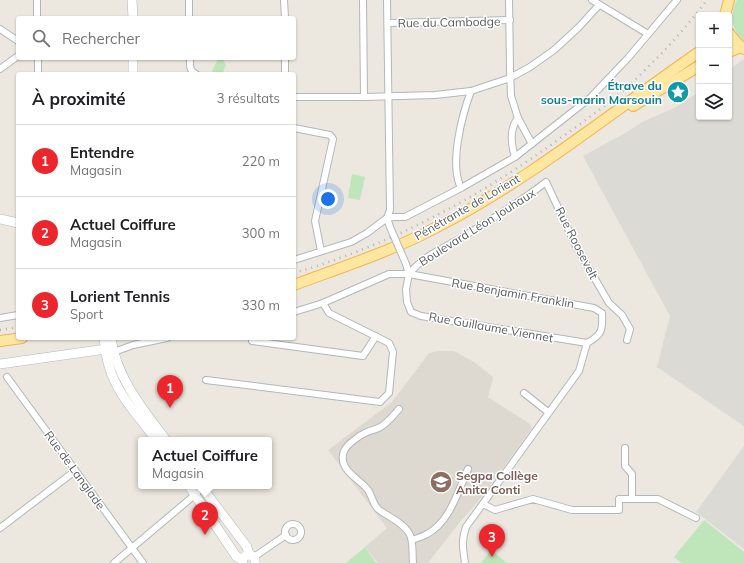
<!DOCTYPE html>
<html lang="fr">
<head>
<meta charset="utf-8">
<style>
  body { margin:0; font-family:Mulish,sans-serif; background:#f6f6f6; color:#202124 }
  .controls { position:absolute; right:12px; top:12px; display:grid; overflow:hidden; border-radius:4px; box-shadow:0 1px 3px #0004 }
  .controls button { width:36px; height:36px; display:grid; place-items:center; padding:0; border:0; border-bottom:1px solid #e0e0e0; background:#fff; color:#202124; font:20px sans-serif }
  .you { position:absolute; left:328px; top:199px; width:14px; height:14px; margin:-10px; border:3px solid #fff; border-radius:50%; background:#1a73e8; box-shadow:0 0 0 6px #1a73e833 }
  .badge { display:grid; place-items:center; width:26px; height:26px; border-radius:50%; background:#eb262c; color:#fff; font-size:13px; font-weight:700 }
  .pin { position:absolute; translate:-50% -33px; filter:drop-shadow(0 1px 2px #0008) }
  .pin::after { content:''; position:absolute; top:21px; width:14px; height:12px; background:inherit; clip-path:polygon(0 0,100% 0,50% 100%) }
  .popup { position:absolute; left:138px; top:437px; width:134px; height:52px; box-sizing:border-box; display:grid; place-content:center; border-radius:4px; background:#fff; filter:drop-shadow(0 1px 3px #0005); font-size:13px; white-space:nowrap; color:#757577 }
  .popup b { font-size:15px; color:#202124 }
  .popup::after { content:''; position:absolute; left:50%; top:100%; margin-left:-8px; border:8px solid transparent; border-top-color:#fff }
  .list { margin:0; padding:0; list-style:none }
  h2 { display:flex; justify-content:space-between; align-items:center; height:52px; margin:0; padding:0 16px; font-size:17px }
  h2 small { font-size:13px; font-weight:400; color:#757577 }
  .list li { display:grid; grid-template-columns:26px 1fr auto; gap:12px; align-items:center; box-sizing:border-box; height:72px; padding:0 16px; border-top:1px solid #e0e0e0 }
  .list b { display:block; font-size:15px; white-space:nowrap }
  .list p { margin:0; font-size:13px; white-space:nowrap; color:#757577 }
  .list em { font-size:13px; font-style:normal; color:#757577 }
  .icon { flex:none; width:22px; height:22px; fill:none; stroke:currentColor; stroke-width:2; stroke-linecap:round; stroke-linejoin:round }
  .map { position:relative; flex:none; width:744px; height:563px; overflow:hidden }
  .search { position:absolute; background:#fff; box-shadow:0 1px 3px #0004; left:16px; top:16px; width:280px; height:44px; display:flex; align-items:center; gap:10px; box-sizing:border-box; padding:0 14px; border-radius:4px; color:#757577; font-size:15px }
  .panel { position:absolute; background:#fff; box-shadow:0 1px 3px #0004; left:16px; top:72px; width:280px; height:268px; border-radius:4px }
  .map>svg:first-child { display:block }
  .industrial { fill:#dcdad4 }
  .education { fill:#ded9d0 }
  .green { fill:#bfe5bb }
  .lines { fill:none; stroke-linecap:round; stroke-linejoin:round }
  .street-casing { stroke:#b2b7bb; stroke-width:8 }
  .secondary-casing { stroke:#b3b8bd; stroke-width:10 }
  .primary-casing { stroke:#f3b451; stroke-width:12 }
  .street { stroke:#fff; stroke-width:6 }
  .secondary { stroke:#fff; stroke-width:9 }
  .primary { stroke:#ffe6a1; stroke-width:10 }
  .rail { stroke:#b1b2b2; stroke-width:2.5; stroke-dasharray:1 5; stroke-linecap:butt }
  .street-bridge-casing { stroke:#b2b7bb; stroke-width:8; stroke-linecap:butt }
  .street-bridge { stroke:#fff; stroke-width:6 }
  .labels { text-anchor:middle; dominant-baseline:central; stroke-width:3; stroke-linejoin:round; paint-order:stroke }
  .street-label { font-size:12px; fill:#585d61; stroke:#fff }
  .culture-label { font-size:12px; font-weight:bold; fill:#0d838f; stroke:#fff; text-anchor:end }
  .education-label { font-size:12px; font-weight:bold; fill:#785e54; stroke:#fff; text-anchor:start }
</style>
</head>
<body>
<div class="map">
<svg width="744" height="563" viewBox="0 0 744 563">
  <rect width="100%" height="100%" fill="#ece8df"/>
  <g class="industrial">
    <path d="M744 59V426L657 367 670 316 583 156 627 132 644 121 674 108 699 92V117H729V70Z"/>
    <path d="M744 446V549L696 512Z"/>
  </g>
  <path class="education" d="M439 351H454L474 362 492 376 493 379 488 397 530 424 532 428 481 498 460 522 428 563H378L365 547 387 528 328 450 392 402 429 353Z"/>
  <g class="green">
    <path d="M737 0H744V41C731 30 729 14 737 0Z"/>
    <path d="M218 59 223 60 226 65 223 72 216 74 212 71Z"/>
    <path d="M352 174 365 177 360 200 348 198Z"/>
    <path d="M704 520 744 552V563H682L674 557Z"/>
    <path d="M365 547 376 563H346Z"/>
    <path d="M491 550 507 563H481Z"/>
  </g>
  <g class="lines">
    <g class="street-casing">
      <g id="street">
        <path d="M37 0V18"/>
        <path d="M189 0V18"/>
        <path d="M284 0 285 18"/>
        <path d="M363 0 364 97"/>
        <path d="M387 0 390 210 387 218 390 227"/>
        <path d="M509 0 510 69 511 96 518 118 532 144"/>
        <path d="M592 0 648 34"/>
        <path d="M388 23 510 20"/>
        <path d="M0 29 18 41"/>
        <path d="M38 58V74"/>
        <path d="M190 58C190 65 189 71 196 74"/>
        <path d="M285 58V74"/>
        <path d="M0 69 18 56"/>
        <path d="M294 97H364L435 95 471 91 510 78 530 67 554 50 578 28 599 5"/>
        <path d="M294 128 330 135 333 139 315 221 321 251"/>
        <path d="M515 157C511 144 509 129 518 118"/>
        <path d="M461 188C449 164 462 115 471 91"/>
        <path d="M294 260 351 242 367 233 387 218 394 217H405L461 188 515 157 590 98 628 58 677 0"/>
        <path d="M409 274C423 256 442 249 461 238 491 220 519 203 546 182L576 246 609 303 622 315 630 329 627 340"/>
        <path d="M294 312 323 303 389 274H409L594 308 602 313C603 330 602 335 587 343L421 316 411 312 407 302 406 289 409 274 406 264"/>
        <path d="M0 318 18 315"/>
        <path d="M252 341 363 356 376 336"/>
        <path d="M114 352 133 345 167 338"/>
        <path d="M7 377 143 563"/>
        <path d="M206 380 380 402 389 393 393 352 389 343 329 313 323 303"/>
        <path d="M524 393 548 412"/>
        <path d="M399 409C394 415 388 422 382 426 378 429 372 430 367 432 360 435 347 444 344 451 337 470 359 478 368 490 372 496 373 504 378 509 388 517 403 522 409 533 414 541 412 554 413 563"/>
        <path d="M625 448V466L632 474V499"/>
        <path d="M483 504 495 510 533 499 572 510H619V499H658L696 518"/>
        <circle cx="293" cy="532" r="8"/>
        <path d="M0 528 75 471"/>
        <path d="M412 540C417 538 422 537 427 534 450 522 458 491 468 469"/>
        <path d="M254 557 286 535"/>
        <path d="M114 563 197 493"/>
        <path d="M465 563C463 548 461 542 466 527L579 371 587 343"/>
      </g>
    </g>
    <g class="secondary-casing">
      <g id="secondary">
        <path d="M132 0 133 18"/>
        <path d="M133 58V74"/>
        <path d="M0 219 18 223"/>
        <path d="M104 338C105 347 106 357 109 366 117 395 139 416 156 440"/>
        <path d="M111 338C116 377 143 410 166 440"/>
        <path d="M0 364 106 349"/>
        <path d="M189 486 236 556 243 561"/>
        <path d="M201 486 247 547 249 555"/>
        <path d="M245 556C251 553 256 557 255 563"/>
      </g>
    </g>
    <g class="primary-casing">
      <g id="primary">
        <path d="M725 15 729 0"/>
        <path d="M729 33 737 43 744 49"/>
        <path d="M729 52 741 47"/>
        <path d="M633 106 699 66"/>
        <path d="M294 285C342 267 392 251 437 227 531 179 613 111 699 52"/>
        <path d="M0 341 22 338"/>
      </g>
    </g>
    <use href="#street" class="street"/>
    <use href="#secondary" class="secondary"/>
    <use href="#primary" class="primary"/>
    <g class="rail">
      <path d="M294 273C391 245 481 196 562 137 593 115 623 93 649 66 670 46 689 23 707 0"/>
      <path d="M0 330 18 327"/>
    </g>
    <g class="street-bridge-casing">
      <path id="street-bridge" d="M390 227 406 264"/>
    </g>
    <use href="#street-bridge" class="street-bridge"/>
  </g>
  <defs>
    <g id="sight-disc" transform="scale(1.15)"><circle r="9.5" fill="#0f9aa8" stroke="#fff"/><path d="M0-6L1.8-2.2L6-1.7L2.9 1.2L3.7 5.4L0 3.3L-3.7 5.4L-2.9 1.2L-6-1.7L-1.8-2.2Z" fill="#fff"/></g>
    <g id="school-disc" transform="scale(1.15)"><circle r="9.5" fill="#8d6e63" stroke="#fff"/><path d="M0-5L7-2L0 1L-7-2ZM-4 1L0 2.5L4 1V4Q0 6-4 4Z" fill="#fff"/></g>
  </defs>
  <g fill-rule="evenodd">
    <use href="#sight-disc" x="678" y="92"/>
    <use href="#school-disc" x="441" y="482"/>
  </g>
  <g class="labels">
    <g class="street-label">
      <text transform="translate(449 22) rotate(-1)">Rue du Cambodge</text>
      <text transform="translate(467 207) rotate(-30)">Pénétrante de Lorient</text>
      <text transform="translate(477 227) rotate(-32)">Boulevard Léon Jouhaux</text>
      <text transform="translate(577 243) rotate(63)">Rue Roosevelt</text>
      <text transform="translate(513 293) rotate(10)">Rue Benjamin Franklin</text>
      <text transform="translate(491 327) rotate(10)">Rue Guillaume Viennet</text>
      <text transform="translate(75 470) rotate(54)">Rue de Langlade</text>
    </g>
    <g class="culture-label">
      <text x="662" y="85">Étrave du<tspan x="662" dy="14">sous-marin Marsouin</tspan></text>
    </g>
    <g class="education-label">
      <text x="456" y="475">Segpa Collège<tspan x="456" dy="14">Anita Conti</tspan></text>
    </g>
  </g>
</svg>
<div class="controls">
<button>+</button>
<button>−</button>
<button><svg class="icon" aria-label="layers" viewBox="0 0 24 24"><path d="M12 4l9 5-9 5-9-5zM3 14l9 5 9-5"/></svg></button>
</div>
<div class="you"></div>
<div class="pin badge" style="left:170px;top:408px">1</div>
<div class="pin badge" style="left:205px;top:535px">2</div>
<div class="popup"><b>Actuel Coiffure</b>Magasin</div>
<div class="pin badge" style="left:492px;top:557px">3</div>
<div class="search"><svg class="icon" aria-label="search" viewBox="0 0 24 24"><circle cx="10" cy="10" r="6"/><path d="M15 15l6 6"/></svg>Rechercher</div>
<section class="panel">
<h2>À proximité<small>3 résultats</small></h2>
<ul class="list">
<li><span class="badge">1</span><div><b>Entendre</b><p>Magasin</p></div><em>220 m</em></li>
<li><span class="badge">2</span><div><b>Actuel Coiffure</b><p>Magasin</p></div><em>300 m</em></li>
<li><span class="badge">3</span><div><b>Lorient Tennis</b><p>Sport</p></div><em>330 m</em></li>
</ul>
</section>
</div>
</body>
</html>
